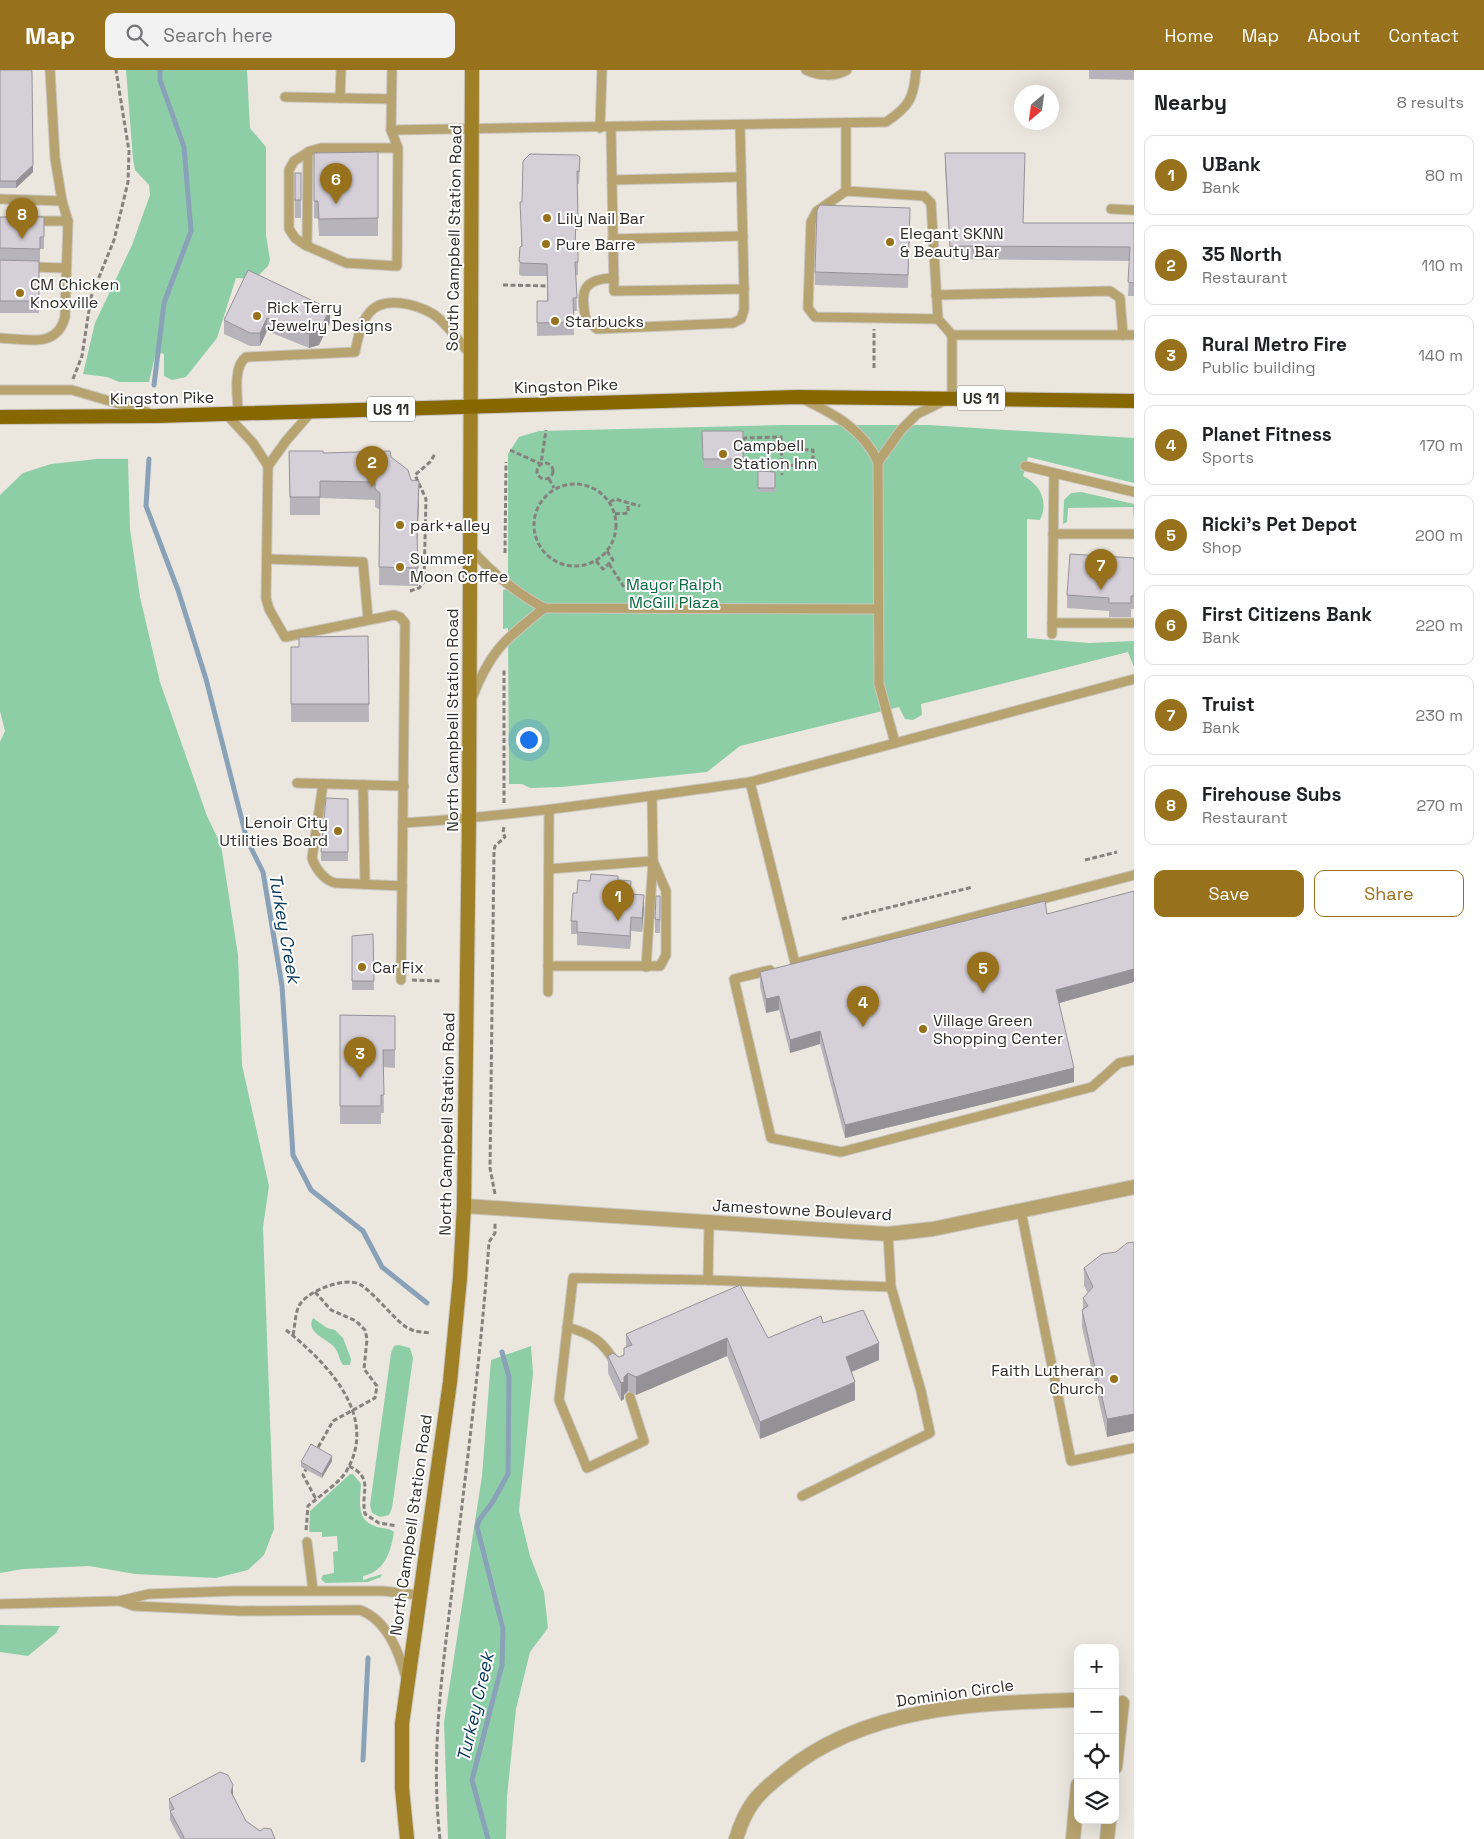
<!DOCTYPE html>
<html lang="en">
<head>
<meta charset="utf-8">
<style>
  body { margin:0; font-family:"Space Grotesk",sans-serif; background:#f2f2f2; color:#202124 }
  .controls { position:absolute; right:15px; bottom:15px; display:grid; overflow:hidden; border-radius:10px; box-shadow:0 5px 20px #0002 }
  .controls button { width:45px; height:45px; display:grid; place-items:center; padding:0; border:0; border-bottom:1px solid #e0e0e0; background:#fff; color:#202124; font:25px sans-serif }
  .compass { position:absolute; left:1014px; top:15px; width:45px; height:45px; border-radius:50%; background:#fff; box-shadow:0 5px 20px #0002; rotate:209deg }
  .you { position:absolute; left:528px; top:669px; width:18px; height:18px; margin:-12px; border:4px solid #fff; border-radius:50%; background:#1a73e8; box-shadow:0 0 0 8px #1a73e833 }
  .badge { display:grid; place-items:center; width:32px; height:32px; border-radius:50%; background:#98711c; color:#fff; font-size:16px; font-weight:700 }
  .pin { position:absolute; translate:-50% -41px; filter:drop-shadow(0 1px 2px #0008) }
  .pin::after { content:''; position:absolute; top:26px; width:18px; height:15px; background:inherit; clip-path:polygon(0 0,100% 0,50% 100%) }
  .list { margin:0; padding:0; list-style:none }
  h2 { display:flex; justify-content:space-between; align-items:center; height:65px; margin:0; padding:0 20px; font-size:21px }
  h2 small { font-size:16px; font-weight:400; color:#757577 }
  .list li { display:grid; grid-template-columns:32px 1fr auto; gap:15px; align-items:center; box-sizing:border-box; height:80px; margin:0 10px 10px; padding:0 10px; border:1px solid #e0e0e0; border-radius:10px }
  .list b { display:block; font-size:19px; white-space:nowrap }
  .list p { margin:0; font-size:16px; white-space:nowrap; color:#757577 }
  .list em { font-size:16px; font-style:normal; color:#757577 }
  .actions { display:flex; gap:10px; padding:15px 20px }
  .actions a { flex:1; padding:11px 0; border:1px solid #98711c; border-radius:10px; text-align:center; font-size:18px; color:#98711c }
  .actions .main { background:#98711c; color:#fff }
  .icon { flex:none; width:28px; height:28px; fill:none; stroke:currentColor; stroke-width:2; stroke-linecap:round; stroke-linejoin:round }
  .map { position:relative; flex:none; width:1134px; height:1769px; overflow:hidden }
  header { display:flex; align-items:center; gap:30px; box-sizing:border-box; height:70px; padding:0 25px; background:#98711c; color:#fff }
  header strong { font-size:24px }
  nav { display:flex; gap:28px; margin-inline-start:auto; font-size:18px }
  .search { width:350px; height:45px; background:#f2f2f2; display:flex; align-items:center; gap:12px; box-sizing:border-box; padding:0 18px; border-radius:10px; color:#757577; font-size:19px }
  main { display:flex }
  aside { flex:1; background:#fff }
  .map>svg:first-child { display:block }
  .green { fill:#8ecea7 }
  .lines { fill:none; stroke-linecap:round; stroke-linejoin:round }
  .stream { stroke:#89a2b8; stroke-width:5 }
  .service-casing { stroke:#c9c5be; stroke-width:11 }
  .minor-casing { stroke:#c9c5be; stroke-width:16 }
  .secondary-casing { stroke:#c9c5be; stroke-width:16 }
  .primary-casing { stroke:#c9c5be; stroke-width:16 }
  .path { stroke:#85827d; stroke-width:3; stroke-dasharray:5 2.5; stroke-linecap:butt }
  .service { stroke:#b7a36f; stroke-width:9 }
  .minor { stroke:#b7a36f; stroke-width:14 }
  .secondary { stroke:#9f8027; stroke-width:14 }
  .primary { stroke:#876800; stroke-width:14 }
  .wall { fill:#b7b3ba }
  .shaded-wall { fill:#959297 }
  .building { fill:#d5d0d8; stroke:#959297 }
  .poi-dot { fill:#98711c; stroke:#fff; stroke-width:2 }
  .labels { text-anchor:middle; dominant-baseline:central; stroke-width:4; stroke-linejoin:round; paint-order:stroke }
  .shield { fill:#fff; stroke:#6c6b69; stroke-width:1 }
  .shield-label { font-size:15px; font-weight:bold; fill:#2d2c29 }
  .poi-label { font-size:16px; fill:#2d2c29; stroke:#fff; text-anchor:start }
  .street-label { font-size:16px; fill:#2d2c29; stroke:#fff }
  .park-label { font-size:16px; fill:#08683f; stroke:#fff }
  .water-label { font-size:18px; font-style:italic; fill:#09395c; stroke:#fff }
</style>
</head>
<body>
<header>
<strong>Map</strong>
<div class="search"><svg class="icon" aria-label="search" viewBox="0 0 24 24"><circle cx="10" cy="10" r="6"/><path d="M15 15l6 6"/></svg>Search here</div>
<nav><a>Home</a><a>Map</a><a>About</a><a>Contact</a></nav>
</header>
<main>
<div class="map">
<svg width="1134" height="1769" viewBox="0 0 1134 1769">
  <rect width="100%" height="100%" fill="#ebe7df"/>
  <g class="green">
    <path d="M126 0H247L250 58 266 77V165L270 190 268 196 255 209 236 208 217 268 186 307 172 310 164 306V284L156 282 149 312H119L107 307 83 304 95 253 132 175 150 125 149 115 135 100 133 89Z"/>
    <path d="M782 355H929L1134 368V413L1028 387 1023 406C1040 414 1049 431 1040 450L1027 449V568L1089 573 1134 571V597L1128 582 921 634 922 645 913 650 905 649 899 637 740 676 707 702 562 717 530 718 522 714H509L508 558 503 559V520L508 519V384L519 367 539 361Z"/>
    <path d="M97 389H128L130 459 140 527 160 612 207 746 221 775 238 885 242 995 269 1116 263 1157 274 1459 264 1485 248 1500 216 1508 135 1504 89 1496 23 1499 0 1503V672L5 661 0 641V425L23 403 51 394Z"/>
    <path d="M1081 422 1134 434V452L1133 437 1068 438 1067 452 1063 454 1064 430 1071 423Z"/>
    <path d="M313 1248 327 1258 335 1260 343 1268 351 1289 350 1295H343C339 1290 339 1282 334 1277 328 1269 305 1263 313 1248Z"/>
    <path d="M399 1275 410 1278 413 1288 392 1438 389 1445 380 1447 372 1443 370 1435 391 1283 394 1276Z"/>
    <path d="M531 1276 533 1303 519 1441 530 1486 544 1522 548 1558 530 1582 516 1639 507 1727 506 1769H448L444 1652 482 1406 491 1290Z"/>
    <path d="M350 1404H353L361 1414C360 1430 356 1450 375 1456 381 1459 388 1457 394 1462 391 1481 385 1502 363 1506V1510L382 1504 381 1507 368 1512 325 1513 321 1509 323 1505 334 1503 333 1482 338 1481 337 1466 322 1467V1462H309L310 1441Z"/>
    <path d="M0 1555 60 1556 56 1563 28 1586 0 1582Z"/>
  </g>
  <g class="lines">
    <g class="stream">
      <path d="M154 315 164 233 191 161 184 77 160 10V0"/>
      <path d="M149 389 146 436 178 520 206 609 247 770 263 802 282 916 293 1085 311 1120 363 1161 382 1197 427 1233"/>
      <path d="M363 1690 368 1588"/>
      <path d="M488 1769 472 1710 502 1595 503 1559 477 1457 479 1450 492 1433 508 1404 509 1307 502 1282"/>
    </g>
    <g class="service-casing">
      <g id="service">
        <path d="M392 0 391 60 398 78 397 196 346 193 305 175 295 168 289 159V100L294 91 310 81 321 78H398"/>
        <path d="M806 0C818 6 836 7 847 0"/>
        <path d="M285 27 391 29"/>
        <path d="M340 28 341 0"/>
        <path d="M846 53V121L924 126 931 133 938 249 952 265V327L917 344 901 360 878 392"/>
        <path d="M600 58 602 0"/>
        <path d="M611 58 614 221 744 219 740 55"/>
        <path d="M391 60 886 52C909 37 914 28 916 0"/>
        <path d="M612 110 741 107"/>
        <path d="M846 121 817 141 811 152 808 238 815 247 938 249"/>
        <path d="M0 129 62 131"/>
        <path d="M1111 139 1134 140"/>
        <path d="M33 151H68"/>
        <path d="M613 169 743 166"/>
        <path d="M307 176 308 82"/>
        <path d="M29 197 66 198"/>
        <path d="M614 208C582 209 580 221 586 250L597 259 733 253 741 249 744 240V219"/>
        <path d="M936 225 1110 221 1120 228 1123 265"/>
        <path d="M952 265H1134"/>
        <path d="M0 268C26 269 57 279 65 247L68 151 62 131 55 88 50 0"/>
        <path d="M0 320H72L147 342"/>
        <path d="M803 329C834 344 863 359 878 392L879 614 895 673"/>
        <path d="M312 341 286 371 268 396 266 528 269 539 285 567 394 545 400 547 405 553 401 910"/>
        <path d="M238 343C238 329 232 297 246 287L355 282C358 269 360 254 369 243 383 225 416 234 433 244 445 251 460 273 470 284"/>
        <path d="M226 344 253 373 268 396"/>
        <path d="M1025 396 1134 422"/>
        <path d="M1053 464H1134"/>
        <path d="M470 478C491 502 516 523 544 538L877 539"/>
        <path d="M267 489 363 492 368 549"/>
        <path d="M1052 553H1134"/>
        <path d="M1052 564 1054 403"/>
        <path d="M472 628C491 579 505 570 544 538"/>
        <path d="M750 712 1134 609"/>
        <path d="M297 713 404 716"/>
        <path d="M323 714 312 788C315 798 324 810 335 813L402 816"/>
        <path d="M363 715 365 814"/>
        <path d="M403 753C520 746 635 728 750 712L795 893"/>
        <path d="M549 799 653 791"/>
        <path d="M800 892 1134 805"/>
        <path d="M548 896H660L666 885V821L653 791"/>
        <path d="M646 897 653 791 652 726"/>
        <path d="M770 900 734 909 771 1068 841 1082 1092 1017 1119 993 1134 990"/>
        <path d="M548 922 549 740"/>
        <path d="M1021 1141 1071 1391 1134 1378"/>
        <path d="M708 1210 891 1217"/>
        <path d="M567 1257C592 1264 603 1271 616 1294"/>
        <path d="M630 1327 644 1371 587 1398 559 1330 573 1208 708 1210 709 1152"/>
        <path d="M802 1426 930 1363 921 1321 891 1217 888 1164"/>
        <path d="M307 1472 313 1520"/>
        <path d="M120 1531 134 1536 241 1541 360 1540C387 1550 399 1582 406 1608"/>
        <path d="M0 1534 119 1531 149 1524 234 1521H383L418 1525"/>
      </g>
    </g>
    <g class="minor-casing">
      <g id="minor">
        <path d="M464 1136 888 1164 933 1159 1134 1117"/>
        <path d="M1115 1697 1122 1633"/>
        <path d="M736 1769C746 1736 757 1724 784 1703 865 1636 977 1633 1078 1630"/>
        <path d="M1073 1769 1078 1715"/>
        <path d="M1107 1769 1109 1750"/>
      </g>
    </g>
    <g class="secondary-casing">
      <path id="secondary" d="M407 1769 402 1718V1654L450 1312 460 1208 464 1136 469 749 472 0"/>
    </g>
    <g class="primary-casing">
      <path id="primary" d="M0 347 157 346 798 327 1134 331"/>
    </g>
    <g class="path">
      <path d="M503 215 551 216"/>
      <path d="M874 298V259"/>
      <path d="M73 309 82 286 91 227 114 170 128 112 129 81 116 0"/>
      <path d="M743 370 745 368 781 367 782 405"/>
      <path d="M781 379 813 380V396L781 395"/>
      <path d="M510 380 541 394 546 360"/>
      <circle cx="545" cy="401" r="8"/>
      <path d="M549 409 554 418"/>
      <circle cx="575" cy="455" r="41"/>
      <path d="M610 432 615 429 640 436"/>
      <path d="M615 444 628 443V433"/>
      <path d="M505 483 506 392"/>
      <path d="M596 491 603 499 613 490 607 481"/>
      <path d="M609 494 624 517"/>
      <path d="M410 521 419 518 424 512 426 429 415 405 430 392 435 384"/>
      <path d="M504 733V599"/>
      <path d="M1085 790 1117 782"/>
      <path d="M842 849 973 817"/>
      <path d="M412 910 442 911"/>
      <path d="M495 1124 490 1098 494 781 495 776 505 767 503 763 504 756"/>
      <path d="M315 1222 331 1240 356 1251 365 1260 367 1269 364 1299 377 1316 375 1328 333 1351 316 1381"/>
      <path d="M286 1260C326 1292 379 1345 347 1400 341 1412 318 1427 308 1436L306 1461"/>
      <path d="M293 1265C295 1256 295 1246 298 1238 303 1222 347 1205 361 1215 378 1227 390 1245 406 1257L414 1261 430 1263"/>
      <path d="M349 1396C375 1409 360 1421 365 1444L379 1453 397 1456"/>
      <path d="M307 1397 303 1405 316 1429"/>
      <path d="M440 1769C430 1683 443 1597 453 1512 466 1399 481 1286 489 1172L495 1163V1152"/>
    </g>
    <use href="#service" class="service"/>
    <use href="#minor" class="minor"/>
    <use href="#secondary" class="secondary"/>
    <use href="#primary" class="primary"/>
  </g>
  <g class="wall">
    <path d="M0 0 33 102 16 118H0Z"/>
    <path d="M1089 0H1134V10L1089 9Z"/>
    <path d="M378 82V166H319L318 149 314 148V83Z"/>
    <path d="M945 83 1024 153H1134V226H1128L1130 191 950 189 945 97Z"/>
    <path d="M580 87 579 114H577L578 160H576V178H578V205H576L577 241H573L574 265 537 266V231H547V206H521L519 204 520 177 521 176 522 132Z"/>
    <rect x="295" y="103" width="6" height="45"/>
    <path d="M0 147H44V179H40V191L0 190Z"/>
    <path d="M910 152 908 218 815 215V202Z"/>
    <path d="M0 190 39 191V243H0Z"/>
    <path d="M248 200 330 252 319 275 309 278 267 261 260 276H250L224 264V250Z"/>
    <path d="M702 361H743V398H703Z"/>
    <path d="M289 381 391 387 411 410 419 429 417 472 418 516 379 515 380 440 375 437V430L320 428V445H290Z"/>
    <path d="M758 401 775 402V422H758Z"/>
    <path d="M1134 488V539H1131V547H1109V541L1067 538V525Z"/>
    <path d="M368 566 369 652H291V577H299Z"/>
    <path d="M348 729V791H321V782Z"/>
    <path d="M618 810 644 839 642 862 631 861 630 879 577 875V864H571V851L577 823 590 811Z"/>
    <path d="M1134 821V912L1059 933 1074 1012 845 1068 820 974 790 983 779 940 766 943 760 916V902L1047 844Z"/>
    <path d="M660 826V863H655V849Z"/>
    <path d="M373 864 374 920H352V866Z"/>
    <path d="M340 945 395 946V998L383 997 384 1043H381V1054H340Z"/>
    <path d="M1116 1182 1107 1367 1082 1257V1240L1083 1239V1228L1088 1223 1084 1216V1198Z"/>
    <path d="M823 1253 879 1290 852 1302 855 1330 760 1369 727 1286 636 1325 628 1321 624 1325V1329L621 1331 608 1303V1286L619 1287 624 1285 626 1278V1264L768 1268Z"/>
    <path d="M332 1391 322 1408 301 1397V1392Z"/>
    <path d="M233 1724V1725L246 1751 260 1761 275 1769H180L170 1750V1741L169 1738V1729Z"/>
  </g>
  <g class="shaded-wall">
    <path d="M33 95V102L16 118V111Z"/>
    <path d="M330 239V252L319 275 309 278V264Z"/>
    <path d="M267 248V261L260 276V263Z"/>
    <path d="M419 411V429L417 480V463Z"/>
    <path d="M644 825V839L642 862V848Z"/>
    <path d="M631 847V861L630 879V866Z"/>
    <path d="M1134 899V912L1056 934V920Z"/>
    <path d="M779 926V940L766 943V929Z"/>
    <path d="M820 961V974L790 983V970Z"/>
    <path d="M1074 998V1012L845 1068V1055Z"/>
    <path d="M727 1268V1286L636 1325V1307Z"/>
    <path d="M879 1273V1290L846 1304V1287Z"/>
    <path d="M628 1303V1321L624 1325V1329L621 1331V1313L624 1307Z"/>
    <path d="M855 1312V1330L760 1369V1352Z"/>
    <path d="M1134 1344V1361L1107 1367V1349Z"/>
    <path d="M332 1386V1391L322 1408V1404Z"/>
    <path d="M233 1715V1724L231 1731V1722Z"/>
  </g>
  <g class="building">
    <path d="M0 0H31L32 2 33 95 16 111H0Z"/>
    <path d="M378 82V148L319 149 318 131H314V83Z"/>
    <path d="M945 83H1025L1023 153H1134V213L1128 212 1130 177 950 176Z"/>
    <path d="M530 84 577 85 580 87 579 102 577 101 578 147H576L575 178H578V192H575L577 228H573L574 252 537 253V231H548L547 194 521 193 519 191 520 177 522 176 520 132H522L523 91Z"/>
    <rect x="295" y="103" width="6" height="27"/>
    <path d="M820 135 910 138 908 205 815 202 817 140Z"/>
    <path d="M0 147H44V167H40V179L0 178Z"/>
    <path d="M0 190 39 191V231H0Z"/>
    <path d="M248 200 330 239 319 261 309 264 267 248 260 263H250L224 250Z"/>
    <path d="M702 361H743V389H703Z"/>
    <path d="M289 381H323V383L390 381 391 387 408 400 411 410 419 411 417 463 418 498 379 497 380 423 375 419V412L320 411V427H290Z"/>
    <path d="M758 401 775 402V418H758Z"/>
    <path d="M1070 484 1134 488V526H1131V533H1109V528L1067 525Z"/>
    <path d="M368 566 369 634H291V577H299V567Z"/>
    <path d="M326 728 348 729V782H321Z"/>
    <path d="M591 804 618 806V810L631 811 630 824 644 825 642 848 631 847 630 866 577 862V851H571L573 823H577L578 810 590 811Z"/>
    <path d="M1134 821V899L1056 920 1074 998 845 1055 820 961 790 970 779 926 766 929 760 902 1045 831 1047 844Z"/>
    <path d="M656 826H660V850L655 849Z"/>
    <path d="M373 864 374 911H352V866Z"/>
    <path d="M340 945 395 946V980H383L384 1025H381V1036H340Z"/>
    <path d="M1134 1172V1344L1107 1349 1082 1240 1088 1236 1083 1228 1093 1217 1084 1198 1102 1184 1116 1182 1127 1173Z"/>
    <path d="M740 1215 768 1268 821 1246 823 1253 863 1240 879 1273 846 1287 855 1312 760 1352 727 1268 636 1307 628 1303 624 1307V1312L621 1313 608 1286 613 1283 619 1287 624 1285V1278L632 1275 626 1264Z"/>
    <path d="M311 1374 332 1386 322 1404 301 1392Z"/>
    <path d="M220 1702 228 1705 233 1715 231 1722 246 1751 260 1761 264 1758 271 1759 275 1769H183L184 1767 170 1741 174 1739 169 1729Z"/>
  </g>
  <g class="poi-dot">
    <circle cx="547" cy="148" r="5"/>
    <circle cx="890" cy="172" r="5"/>
    <circle cx="546" cy="174" r="5"/>
    <circle cx="20" cy="223" r="5"/>
    <circle cx="257" cy="246" r="5"/>
    <circle cx="555" cy="251" r="5"/>
    <circle cx="723" cy="384" r="5"/>
    <circle cx="400" cy="455" r="5"/>
    <circle cx="400" cy="497" r="5"/>
    <circle cx="338" cy="761" r="5"/>
    <circle cx="362" cy="897" r="5"/>
    <circle cx="923" cy="959" r="5"/>
    <circle cx="1114" cy="1309" r="5"/>
  </g>
  <g class="labels">
    <g class="shield">
      <rect x="957" y="315.5" width="48" height="25" rx="4"/>
      <rect x="367" y="326.5" width="48" height="25" rx="4"/>
    </g>
    <g class="shield-label">
      <text x="981" y="328">US 11</text>
      <text x="391" y="339">US 11</text>
    </g>
    <g class="poi-label">
      <text x="557" y="148">Lily Nail Bar</text>
      <text x="900" y="163">Elegant SKNN<tspan x="900" dy="18">&amp; Beauty Bar</tspan></text>
      <text x="556" y="174">Pure Barre</text>
      <text x="30" y="214">CM Chicken<tspan x="30" dy="18">Knoxville</tspan></text>
      <text x="267" y="237">Rick Terry<tspan x="267" dy="18">Jewelry Designs</tspan></text>
      <text x="565" y="251">Starbucks</text>
      <text x="733" y="375">Campbell<tspan x="733" dy="18">Station Inn</tspan></text>
      <text x="410" y="455">park+alley</text>
      <text x="410" y="488">Summer<tspan x="410" dy="18">Moon Coffee</tspan></text>
      <text x="328" y="752" text-anchor="end">Lenoir City<tspan x="328" dy="18">Utilities Board</tspan></text>
      <text x="372" y="897">Car Fix</text>
      <text x="933" y="950">Village Green<tspan x="933" dy="18">Shopping Center</tspan></text>
      <text x="1104" y="1300" text-anchor="end">Faith Lutheran<tspan x="1104" dy="18">Church</tspan></text>
    </g>
    <g class="street-label">
      <text transform="translate(454 168) rotate(-89)">South Campbell Station Road</text>
      <text transform="translate(566 316) rotate(-2)">Kingston Pike</text>
      <text transform="translate(162 328) rotate(-1)">Kingston Pike</text>
      <text transform="translate(452 650) rotate(-90)">North Campbell Station Road</text>
      <text transform="translate(447 1054) rotate(-89)">North Campbell Station Road</text>
      <text transform="translate(802 1140) rotate(3)">Jamestowne Boulevard</text>
      <text transform="translate(411 1455) rotate(-82)">North Campbell Station Road</text>
      <text transform="translate(955 1623) rotate(-8)">Dominion Circle</text>
    </g>
    <g class="park-label">
      <text x="674" y="514">Mayor Ralph<tspan x="674" dy="18">McGill Plaza</tspan></text>
    </g>
    <g class="water-label">
      <text transform="translate(285 858) rotate(80)">Turkey Creek</text>
      <text transform="translate(475 1637) rotate(-77)">Turkey Creek</text>
    </g>
  </g>
</svg>
<div class="controls">
<button>+</button>
<button>−</button>
<button><svg class="icon" aria-label="locate" viewBox="0 0 24 24"><circle cx="12" cy="12" r="6"/><path d="M12 2v4M12 18v4M2 12h4M18 12h4"/></svg></button>
<button><svg class="icon" aria-label="layers" viewBox="0 0 24 24"><path d="M12 4l9 5-9 5-9-5zM3 14l9 5 9-5"/></svg></button>
</div>
<svg class="compass" viewBox="-18 -18 36 36"><path d="M0-13l5 13h-10z" fill="#e53935"/><path d="M0 13l5-13h-10z" fill="#757577"/></svg>
<div class="you"></div>
<div class="pin badge" style="left:618px;top:851px">1</div>
<div class="pin badge" style="left:372px;top:417px">2</div>
<div class="pin badge" style="left:360px;top:1008px">3</div>
<div class="pin badge" style="left:863px;top:957px">4</div>
<div class="pin badge" style="left:983px;top:923px">5</div>
<div class="pin badge" style="left:336px;top:134px">6</div>
<div class="pin badge" style="left:1101px;top:520px">7</div>
<div class="pin badge" style="left:22px;top:169px">8</div>
</div>
<aside>
<h2>Nearby<small>8 results</small></h2>
<ul class="list">
<li><span class="badge">1</span><div><b>UBank</b><p>Bank</p></div><em>80 m</em></li>
<li><span class="badge">2</span><div><b>35 North</b><p>Restaurant</p></div><em>110 m</em></li>
<li><span class="badge">3</span><div><b>Rural Metro Fire</b><p>Public building</p></div><em>140 m</em></li>
<li><span class="badge">4</span><div><b>Planet Fitness</b><p>Sports</p></div><em>170 m</em></li>
<li><span class="badge">5</span><div><b>Ricki's Pet Depot</b><p>Shop</p></div><em>200 m</em></li>
<li><span class="badge">6</span><div><b>First Citizens Bank</b><p>Bank</p></div><em>220 m</em></li>
<li><span class="badge">7</span><div><b>Truist</b><p>Bank</p></div><em>230 m</em></li>
<li><span class="badge">8</span><div><b>Firehouse Subs</b><p>Restaurant</p></div><em>270 m</em></li>
</ul>
<div class="actions"><a class="main">Save</a><a>Share</a></div>
</aside>
</main>
</body>
</html>
